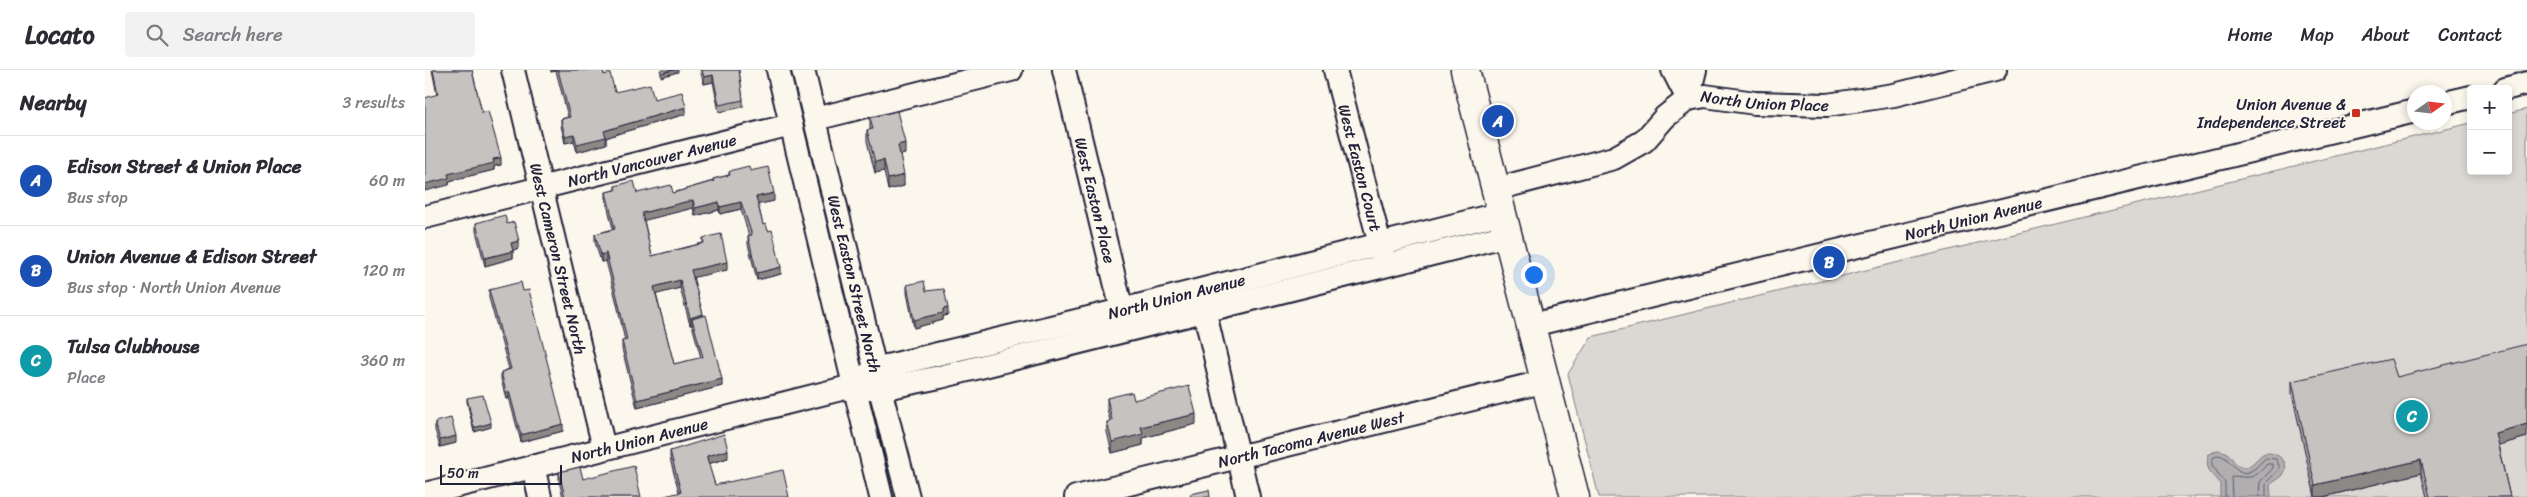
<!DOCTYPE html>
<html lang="en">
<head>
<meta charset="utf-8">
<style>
  body { margin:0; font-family:Sriracha,sans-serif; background:#f2f2f3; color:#2b2b33 }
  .controls { position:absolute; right:15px; top:15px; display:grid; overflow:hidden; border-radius:5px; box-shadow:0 2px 8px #0003 }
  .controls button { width:45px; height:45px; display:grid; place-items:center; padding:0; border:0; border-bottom:1px solid #e1e1e2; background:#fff; color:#2b2b33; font:25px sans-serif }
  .compass { position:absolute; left:1982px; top:15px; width:45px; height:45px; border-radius:50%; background:#fff; box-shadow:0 2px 8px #0003; rotate:76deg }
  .scale { position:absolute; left:15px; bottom:12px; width:122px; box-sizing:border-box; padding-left:5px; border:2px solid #22223b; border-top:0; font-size:14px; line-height:18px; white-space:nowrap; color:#22223b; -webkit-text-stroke:4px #fbf7ec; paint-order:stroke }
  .you { position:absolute; left:1108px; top:204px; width:18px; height:18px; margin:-12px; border:4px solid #fff; border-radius:50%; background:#1a73e8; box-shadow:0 0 0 8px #1a73e833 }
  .badge { display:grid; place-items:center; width:32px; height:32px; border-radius:50%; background:#c8321e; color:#fff; font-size:16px; font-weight:700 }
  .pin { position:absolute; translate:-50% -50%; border:2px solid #fff; box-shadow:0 1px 5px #0006 }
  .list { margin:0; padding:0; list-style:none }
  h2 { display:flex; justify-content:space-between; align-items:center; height:65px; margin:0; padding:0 20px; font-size:21px }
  h2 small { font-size:16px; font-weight:400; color:#7c7c81 }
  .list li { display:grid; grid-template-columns:32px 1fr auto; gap:15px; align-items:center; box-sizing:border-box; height:90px; padding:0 20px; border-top:1px solid #e1e1e2 }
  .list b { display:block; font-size:19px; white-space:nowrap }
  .list p { margin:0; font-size:16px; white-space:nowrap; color:#7c7c81 }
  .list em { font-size:16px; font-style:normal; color:#7c7c81 }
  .icon { flex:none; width:28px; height:28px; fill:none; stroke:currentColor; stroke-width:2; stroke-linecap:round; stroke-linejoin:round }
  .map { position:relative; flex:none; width:2102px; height:427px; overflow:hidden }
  header { display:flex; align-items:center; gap:30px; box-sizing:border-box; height:70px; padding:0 25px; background:#fff; border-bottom:1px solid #e1e1e2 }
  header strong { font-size:24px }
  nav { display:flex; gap:28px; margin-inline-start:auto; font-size:18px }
  .search { width:350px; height:45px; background:#f2f2f3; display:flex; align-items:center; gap:12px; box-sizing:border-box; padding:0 18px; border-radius:5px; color:#7c7c81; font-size:19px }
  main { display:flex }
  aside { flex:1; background:#fff }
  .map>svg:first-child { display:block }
  .green { fill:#dbd8d3; stroke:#7e7d87 }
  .water { fill:#b1aeb0; stroke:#787681 }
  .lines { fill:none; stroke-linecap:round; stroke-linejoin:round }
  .shore { stroke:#5b5a6a; stroke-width:1 }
  .minor-casing { stroke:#22223b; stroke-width:26 }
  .major-casing { stroke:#22223b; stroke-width:31 }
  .minor { stroke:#fbf7ec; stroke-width:22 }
  .major { stroke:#fbf7ec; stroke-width:28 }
  .wall { fill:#aaa7a5; stroke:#22223b; fill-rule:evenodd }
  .shaded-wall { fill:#8b8886; stroke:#22223b }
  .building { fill:#c6c2c0; stroke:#22223b }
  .poi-dot { fill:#c8321e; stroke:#fbf7ec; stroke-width:2 }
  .labels { text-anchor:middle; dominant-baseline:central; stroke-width:4; stroke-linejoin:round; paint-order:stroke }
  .street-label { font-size:16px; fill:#22223b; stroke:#fbf7ec }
  .poi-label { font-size:16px; fill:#22223b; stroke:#fbf7ec; text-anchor:end }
</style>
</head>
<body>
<header>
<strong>Locato</strong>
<div class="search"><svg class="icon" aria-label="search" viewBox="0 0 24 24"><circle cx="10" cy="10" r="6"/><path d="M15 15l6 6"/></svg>Search here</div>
<nav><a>Home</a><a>Map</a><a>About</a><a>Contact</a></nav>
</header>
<main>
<aside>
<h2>Nearby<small>3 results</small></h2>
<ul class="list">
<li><span class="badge" style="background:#1a4fb4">A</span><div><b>Edison Street &amp; Union Place</b><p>Bus stop</p></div><em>60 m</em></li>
<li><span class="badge" style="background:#1a4fb4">B</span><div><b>Union Avenue &amp; Edison Street</b><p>Bus stop · North Union Avenue</p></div><em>120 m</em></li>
<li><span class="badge" style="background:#0f9aa8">C</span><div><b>Tulsa Clubhouse</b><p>Place</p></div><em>360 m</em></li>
</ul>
</aside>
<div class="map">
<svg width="2102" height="427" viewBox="0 0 2102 427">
  <rect width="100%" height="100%" fill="#fbf7ec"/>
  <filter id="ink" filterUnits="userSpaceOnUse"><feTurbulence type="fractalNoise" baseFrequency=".02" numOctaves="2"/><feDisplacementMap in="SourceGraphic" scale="10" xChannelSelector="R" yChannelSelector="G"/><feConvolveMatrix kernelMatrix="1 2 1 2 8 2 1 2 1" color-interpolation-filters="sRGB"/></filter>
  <g filter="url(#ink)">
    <path class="green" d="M2102 39V427H1174L1143 304 1166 267 2046 53V101H2083V44Z"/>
    <path class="water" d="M1792 380C1808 380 1806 395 1817 397 1827 399 1832 386 1840 383 1851 382 1867 391 1858 405 1855 409 1849 411 1845 415L1846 427H1795V414C1788 401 1780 404 1783 385Z"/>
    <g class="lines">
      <g class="shore">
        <path d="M1800 427V413L1787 395 1788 388 1793 385C1807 386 1812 412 1829 399 1834 396 1836 391 1841 388L1851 389 1855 398 1841 413V427"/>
        <path d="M1807 427 1806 406C1825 407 1828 411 1842 394H1847L1848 398 1835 412 1834 427"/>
      </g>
      <g class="minor-casing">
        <g id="minor">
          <path id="s1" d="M88 0 179 378"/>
          <path d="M353 0 456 427"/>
          <path id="s2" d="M378 0 455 319 483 427"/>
          <path id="s3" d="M639 0 700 253"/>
          <path id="s4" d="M910 0 958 186"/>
          <path d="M1248 0 1263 29"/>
          <path d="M2080 19 2102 13"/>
          <path d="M1263 29 1270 0"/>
          <path d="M2020 33 2046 27"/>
          <path d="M390 49 586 0"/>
          <path id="s5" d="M1071 119 1189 88 1219 71 1240 47 1263 29 1280 26 1330 33 1402 35 1469 25 1570 0"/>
          <path id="s6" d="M0 147 366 55"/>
          <path d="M776 226 823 427"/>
          <path id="s7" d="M1107 255 1990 41"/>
          <path id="s8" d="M428 316 450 299 697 240 1077 143"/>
          <path d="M108 396 115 427"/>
          <path id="s9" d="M0 424 428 316 455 319 515 307 1083 165"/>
          <path id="s10" d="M651 427 1121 311"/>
        </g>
      </g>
      <g class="major-casing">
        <path id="major" d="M1040 0 1150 427"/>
      </g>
      <use href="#minor" class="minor"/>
      <use href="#major" class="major"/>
    </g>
    <g class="wall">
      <path d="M7 0H47L57 43 76 95 69 96V100L24 111V115L12 25Z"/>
      <path d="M126 0H178L179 5 190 22 229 29 261 44 195 63 181 68V74L152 82 149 71 140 73 136 56V49L143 47 131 1 126 2Z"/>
      <path d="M275 0H314L318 30V37L294 42 288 12 279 14Z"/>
      <path d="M445 48 480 84 475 85 479 116 463 120 459 101 450 103 442 71V60H445Z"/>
      <path d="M325 101 349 131 333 134 338 155 356 204 332 210 323 174V166H324L316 139 295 144 294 140 270 146 268 138 219 150 227 186 278 173V168L302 200 268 207 297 316 212 338 197 279V271H200L192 234 181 191 176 192 170 172V164L188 159 181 130V122L190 120V116L212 123H248L288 111V109L304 105V102ZM255 218 265 255H267L276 288 249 294 231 224Z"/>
      <path d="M51 153 82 154 94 178 88 180V188L60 196 51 161Z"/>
      <path d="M482 215 501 221 523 245 518 246V250L489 258 482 223Z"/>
      <path d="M64 220 138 361 96 372 84 328 81 329 76 309V302L84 299 64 228Z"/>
      <path d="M1972 307 2102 367 2073 375 2085 427H2002L1996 403 1898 427H1890L1867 324V311Z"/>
      <path d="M42 328 66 357 49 362 42 332Z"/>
      <path d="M682 328 709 330 771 354 718 368V375L687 383 682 362V352L685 351 682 339Z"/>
      <path d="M10 352 31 373 15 377 10 360Z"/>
      <path d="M245 381 303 388 283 394 290 415 254 422 245 389Z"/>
      <path d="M134 402 158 409 216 427H138L134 411Z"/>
    </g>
    <g class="shaded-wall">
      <path d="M126 0H131V1L126 2Z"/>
      <path d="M248 0H253V2L236 7V3Z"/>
      <path d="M288 5V12L279 14V7Z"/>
      <path d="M261 37V44L195 63 181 68V74L152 82V74L179 61 195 56Z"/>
      <path d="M149 64V71L140 73V66Z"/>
      <path d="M480 73V84L473 85V75Z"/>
      <path d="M76 88V95L69 96V100L24 111V115L0 121V114L23 104Z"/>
      <path d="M459 90V101L450 103V92Z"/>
      <path d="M479 105V116L463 120V109Z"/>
      <path d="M349 123V131L331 135V127Z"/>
      <path d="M268 130V138L217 151V143Z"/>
      <path d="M294 132V140L270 146V138Z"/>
      <path d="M316 132V139L295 144V137Z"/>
      <path d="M94 171V178L86 181V173Z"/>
      <path d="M88 181V188L60 196V188Z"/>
      <path d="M181 183V191L176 192V185Z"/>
      <path d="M302 192V200L266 208V200Z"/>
      <path d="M356 197V204L332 210V203Z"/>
      <path d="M255 210V218L229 225V217Z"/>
      <path d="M523 238V245L518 246V250L489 258V250Z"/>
      <path d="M278 244V252L267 249V255H265V248Z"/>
      <path d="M297 309V316L212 338V330Z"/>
      <path d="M84 321V328L81 329V322Z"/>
      <path d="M771 344V354L718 368V375L687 383V372L716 357Z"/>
      <path d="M66 353V357L49 362V358Z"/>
      <path d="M138 354V361L96 372V365Z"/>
      <path d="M2102 354V367L2070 376V363Z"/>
      <path d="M31 366V373L15 377V370Z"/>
      <path d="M303 380V388L282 394V386Z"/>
      <path d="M1996 390V403L1898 427H1890V415Z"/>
    </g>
    <g class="building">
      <path d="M8 0H47L57 43 63 41 76 88 68 89 69 93 23 104 24 108 0 114V28L13 24Z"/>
      <path d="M133 0H178L179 5 185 3 190 22 225 14 229 29 257 22 261 37 195 56 179 61 181 67 152 74 149 64 140 66 136 49 145 47Z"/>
      <path d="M235 0H248L236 3Z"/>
      <path d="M277 0H314L318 30 294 35 288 5 279 7Z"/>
      <path d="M472 41 480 73 473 75 479 105 463 109 459 90 450 92 442 60 448 59 445 48Z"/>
      <path d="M324 96 325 101 343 97 349 123 331 127 338 155 341 154 343 161 347 160 356 197 332 203 323 166 327 165 316 132 295 137 294 132 270 138 268 130 217 143 227 186 279 173 278 168 296 164 302 192 266 200 278 244 265 248 255 210 229 217 249 294 278 287 267 249 281 245 297 309 212 330 197 271 202 270 192 226 181 183 176 185 170 164 190 159 181 122 191 120 190 116 209 111 212 123 246 115 248 123 289 111 288 109 305 105 304 102 308 100Z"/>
      <path d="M80 145 82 154 89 152 94 171 86 173 88 181 60 188 51 153Z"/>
      <path d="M499 211 501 221 519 219 523 238 518 239V243L489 250 482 215Z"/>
      <path d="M96 212 98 221 104 220 138 354 96 365 84 321 81 322 76 302 86 299 64 220Z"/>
      <path d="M2102 274V354L2070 363 2085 427H2005L1996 390 1890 415 1867 311 1966 289 1972 307Z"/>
      <path d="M764 316 771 344 716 357 718 364 687 372 682 352 687 350 682 328 707 322 709 330Z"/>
      <path d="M58 325 66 353 49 358 42 328Z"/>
      <path d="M26 348 31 366 15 370 10 352Z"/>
      <path d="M299 364 303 380 282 386V388L290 415 358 400 364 427H236L256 422 245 381Z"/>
      <path d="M209 396 216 427H140L134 402 155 397 158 409Z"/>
      <path d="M784 420 785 427H766L765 424Z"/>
    </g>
  </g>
  <rect class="poi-dot" x="1926" y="38" width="10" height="10" rx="2.5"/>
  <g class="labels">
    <g class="street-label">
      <text stroke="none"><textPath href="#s5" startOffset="295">North Union Place</textPath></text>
      <text stroke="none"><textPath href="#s6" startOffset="234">North Vancouver Avenue</textPath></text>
      <text stroke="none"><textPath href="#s4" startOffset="101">West Easton Court</textPath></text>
      <text stroke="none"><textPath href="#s3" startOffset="134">West Easton Place</textPath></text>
      <text stroke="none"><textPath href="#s7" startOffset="454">North Union Avenue</textPath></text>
      <text stroke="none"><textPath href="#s1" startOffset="194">West Cameron Street North</textPath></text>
      <text stroke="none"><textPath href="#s2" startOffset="220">West Easton Street North</textPath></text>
      <text stroke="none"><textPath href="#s8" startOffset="338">North Union Avenue</textPath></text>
      <text stroke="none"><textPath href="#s10" startOffset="242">North Tacoma Avenue West</textPath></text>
      <text stroke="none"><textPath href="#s9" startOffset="221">North Union Avenue</textPath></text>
    </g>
    <g class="poi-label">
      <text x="1921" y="34">Union Avenue &amp;<tspan x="1921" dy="18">Independence Street</tspan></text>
    </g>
  </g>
</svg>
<div class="controls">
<button>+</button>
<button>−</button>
</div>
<svg class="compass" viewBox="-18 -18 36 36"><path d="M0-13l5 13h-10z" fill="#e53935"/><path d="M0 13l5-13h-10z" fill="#7c7c81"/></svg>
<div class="scale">50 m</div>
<div class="you"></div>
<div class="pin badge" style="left:1073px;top:51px;background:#1a4fb4">A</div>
<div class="pin badge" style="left:1404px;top:192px;background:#1a4fb4">B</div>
<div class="pin badge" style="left:1987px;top:346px;background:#0f9aa8">C</div>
</div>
</main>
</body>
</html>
